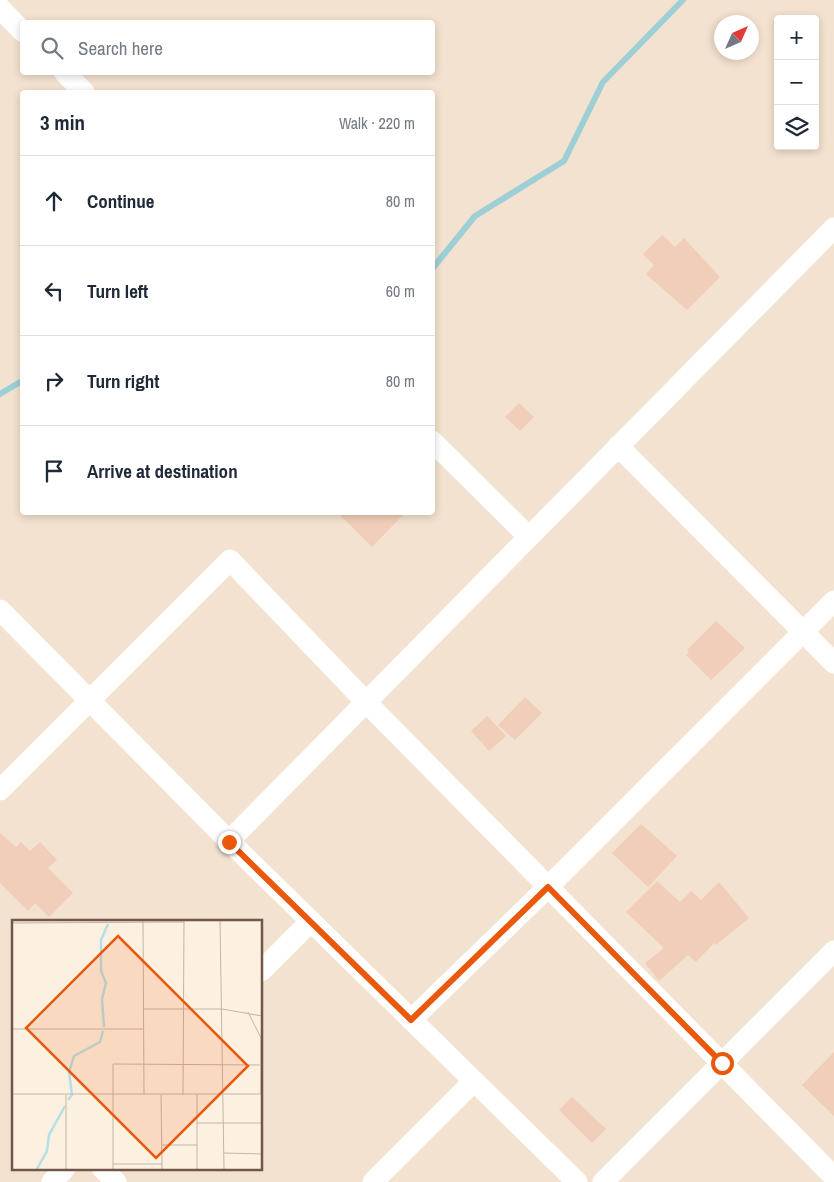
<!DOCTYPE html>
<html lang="en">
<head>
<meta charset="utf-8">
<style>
  body { margin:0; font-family:"Archivo Narrow",sans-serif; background:#f2f2f3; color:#1f2937 }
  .controls { position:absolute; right:15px; top:15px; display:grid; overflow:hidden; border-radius:5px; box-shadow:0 2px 8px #0003 }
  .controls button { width:45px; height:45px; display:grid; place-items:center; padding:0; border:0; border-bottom:1px solid #e0e1e3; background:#fff; color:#1f2937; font:25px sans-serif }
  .compass { position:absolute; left:714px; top:15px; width:45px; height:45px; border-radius:50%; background:#fff; box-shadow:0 2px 8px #0003; rotate:45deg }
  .stop { position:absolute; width:15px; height:15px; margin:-11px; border:4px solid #ea580c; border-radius:50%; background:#fff }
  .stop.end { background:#ea580c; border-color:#fff; box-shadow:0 1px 5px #0008 }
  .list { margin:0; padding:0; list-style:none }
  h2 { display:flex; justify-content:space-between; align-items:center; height:65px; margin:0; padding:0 20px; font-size:21px }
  h2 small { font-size:16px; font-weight:400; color:#747a83 }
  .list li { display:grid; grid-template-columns:32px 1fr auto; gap:15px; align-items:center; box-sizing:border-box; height:90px; padding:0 20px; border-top:1px solid #e0e1e3 }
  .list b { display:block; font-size:19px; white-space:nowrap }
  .list em { font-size:16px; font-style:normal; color:#747a83 }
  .icon { flex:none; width:28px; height:28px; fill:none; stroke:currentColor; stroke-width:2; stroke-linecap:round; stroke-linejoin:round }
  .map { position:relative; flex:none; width:834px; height:1182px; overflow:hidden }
  .search { position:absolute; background:#fff; box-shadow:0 2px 8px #0003; left:20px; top:20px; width:415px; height:55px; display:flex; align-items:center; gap:12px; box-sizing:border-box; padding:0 18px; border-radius:5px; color:#747a83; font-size:19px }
  .panel { position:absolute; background:#fff; box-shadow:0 2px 8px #0003; left:20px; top:90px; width:415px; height:425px; border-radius:5px }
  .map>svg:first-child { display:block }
  .residential { fill:#f3e2cf; fill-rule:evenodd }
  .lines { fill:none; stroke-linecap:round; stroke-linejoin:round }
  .stream { stroke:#9ccfd6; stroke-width:6 }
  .building { fill:#f1ceb9 }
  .minor { stroke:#fff; stroke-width:21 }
  .route { stroke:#ea580c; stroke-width:6 }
  .inset-river { fill:none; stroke:#b6dfe5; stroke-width:2.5 }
  .inset-road { fill:none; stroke:#c5b3a4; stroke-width:1 }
  .view { fill:#e8590c; fill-opacity:0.15; stroke:#e8590c; stroke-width:2.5 }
  .inset-edge { fill:none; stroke:#725648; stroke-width:2.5 }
</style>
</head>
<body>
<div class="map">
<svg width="834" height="1182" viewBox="0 0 834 1182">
  <rect width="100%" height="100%" fill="#fcf1e1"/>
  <path class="residential" d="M0 0H834V1182H0ZM778 19H815V146H778ZM22 22H432V72H22ZM722 22H752V52H722ZM22 92H432V512H22ZM14 921H261V1168H14Z"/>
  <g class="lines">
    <g class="stream">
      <path d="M432 269 475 216 564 161 603 82 683 0"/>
      <path d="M0 394 22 381"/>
    </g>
  </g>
  <g class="building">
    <path d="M662 235 675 247 684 238 720 277 687 310 646 274 654 265 643 254Z"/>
    <path d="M519 403 534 417 520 431 505 417Z"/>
    <path d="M337 512H406L372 547Z"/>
    <path d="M716 621 745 648 711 680 686 655 689 652 687 650Z"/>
    <path d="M525 697 542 713 515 740 498 725Z"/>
    <path d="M487 716 506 736 489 751 471 731Z"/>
    <path d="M641 824 677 856 648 887 612 853Z"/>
    <path d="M0 833 16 847 21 842 30 851 40 842 57 860 48 868 73 893 49 917 35 903 28 911 0 883Z"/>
    <path d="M657 881 680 902 691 891 701 900 719 882 749 918 716 945 714 943 696 962 688 955 659 981 645 963 664 948 626 912Z"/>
    <path d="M834 1052V1116L802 1085Z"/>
    <path d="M572 1097 606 1129 592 1143 559 1110Z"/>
  </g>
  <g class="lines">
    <g class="minor">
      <path d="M0 8 22 31"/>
      <path d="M64 72 84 92"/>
      <path d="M432 441 528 536"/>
      <path d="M618 446 834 663"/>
      <path d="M0 610 229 841 577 1182"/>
      <path d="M0 790 230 560 366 702 834 1177"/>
      <path d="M229 841 834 228"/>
      <path d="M261 971 311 921"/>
      <path d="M411 1020 548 887 834 601"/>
      <path d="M102 1168 116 1182"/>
      <path d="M52 1182 65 1168"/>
      <path d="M373 1182 474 1081"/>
      <path d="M603 1182 834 951"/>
    </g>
  </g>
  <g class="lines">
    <path class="route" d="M229 842 411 1020 548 887 722 1063"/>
  </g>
  <g transform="translate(12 920)">
    <rect width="250" height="250" fill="#fcf1e1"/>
    <path class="inset-river" d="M92 107 90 79 94 63 89 51V20L96 4M56 180 60 175 57 152 62 136 88 122 91 111M25 249 35 231 37 215 53 186"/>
    <path class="inset-road" d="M131 1 132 175M208 1 212 249M0 3 172 2M131 89H210L250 96M236 92 249 118V174M0 109H131M0 174H250M149 175 150 249M171 175 172 1M185 203H250M150 225H185M212 233 250 234M101 244H150M54 249V175M101 249V144L248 145M185 249V174"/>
    <path class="view" d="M106 16 236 146 144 238 14 108Z"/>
    <rect width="250" height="250" class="inset-edge"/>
  </g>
</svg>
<div class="controls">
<button>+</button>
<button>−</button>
<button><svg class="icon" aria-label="layers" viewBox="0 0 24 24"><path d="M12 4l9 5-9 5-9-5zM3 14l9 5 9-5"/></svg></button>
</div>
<svg class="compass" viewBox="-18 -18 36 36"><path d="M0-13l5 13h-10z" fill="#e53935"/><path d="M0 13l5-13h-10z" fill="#747a83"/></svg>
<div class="stop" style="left:722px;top:1063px"></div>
<div class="stop end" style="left:229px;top:842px"></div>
<div class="search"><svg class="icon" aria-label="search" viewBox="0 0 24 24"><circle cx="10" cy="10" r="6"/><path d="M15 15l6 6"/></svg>Search here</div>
<section class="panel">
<h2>3 min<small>Walk · 220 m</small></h2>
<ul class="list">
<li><svg class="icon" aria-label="ahead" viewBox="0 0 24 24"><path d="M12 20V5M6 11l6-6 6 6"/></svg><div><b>Continue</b></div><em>80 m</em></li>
<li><svg class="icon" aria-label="left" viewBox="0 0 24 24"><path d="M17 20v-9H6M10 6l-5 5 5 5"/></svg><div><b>Turn left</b></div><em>60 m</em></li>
<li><svg class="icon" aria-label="right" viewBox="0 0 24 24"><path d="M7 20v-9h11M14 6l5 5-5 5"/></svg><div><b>Turn right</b></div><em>80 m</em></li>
<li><svg class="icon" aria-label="arrive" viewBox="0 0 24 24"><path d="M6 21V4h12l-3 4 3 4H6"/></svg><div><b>Arrive at destination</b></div></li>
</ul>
</section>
</div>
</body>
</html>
